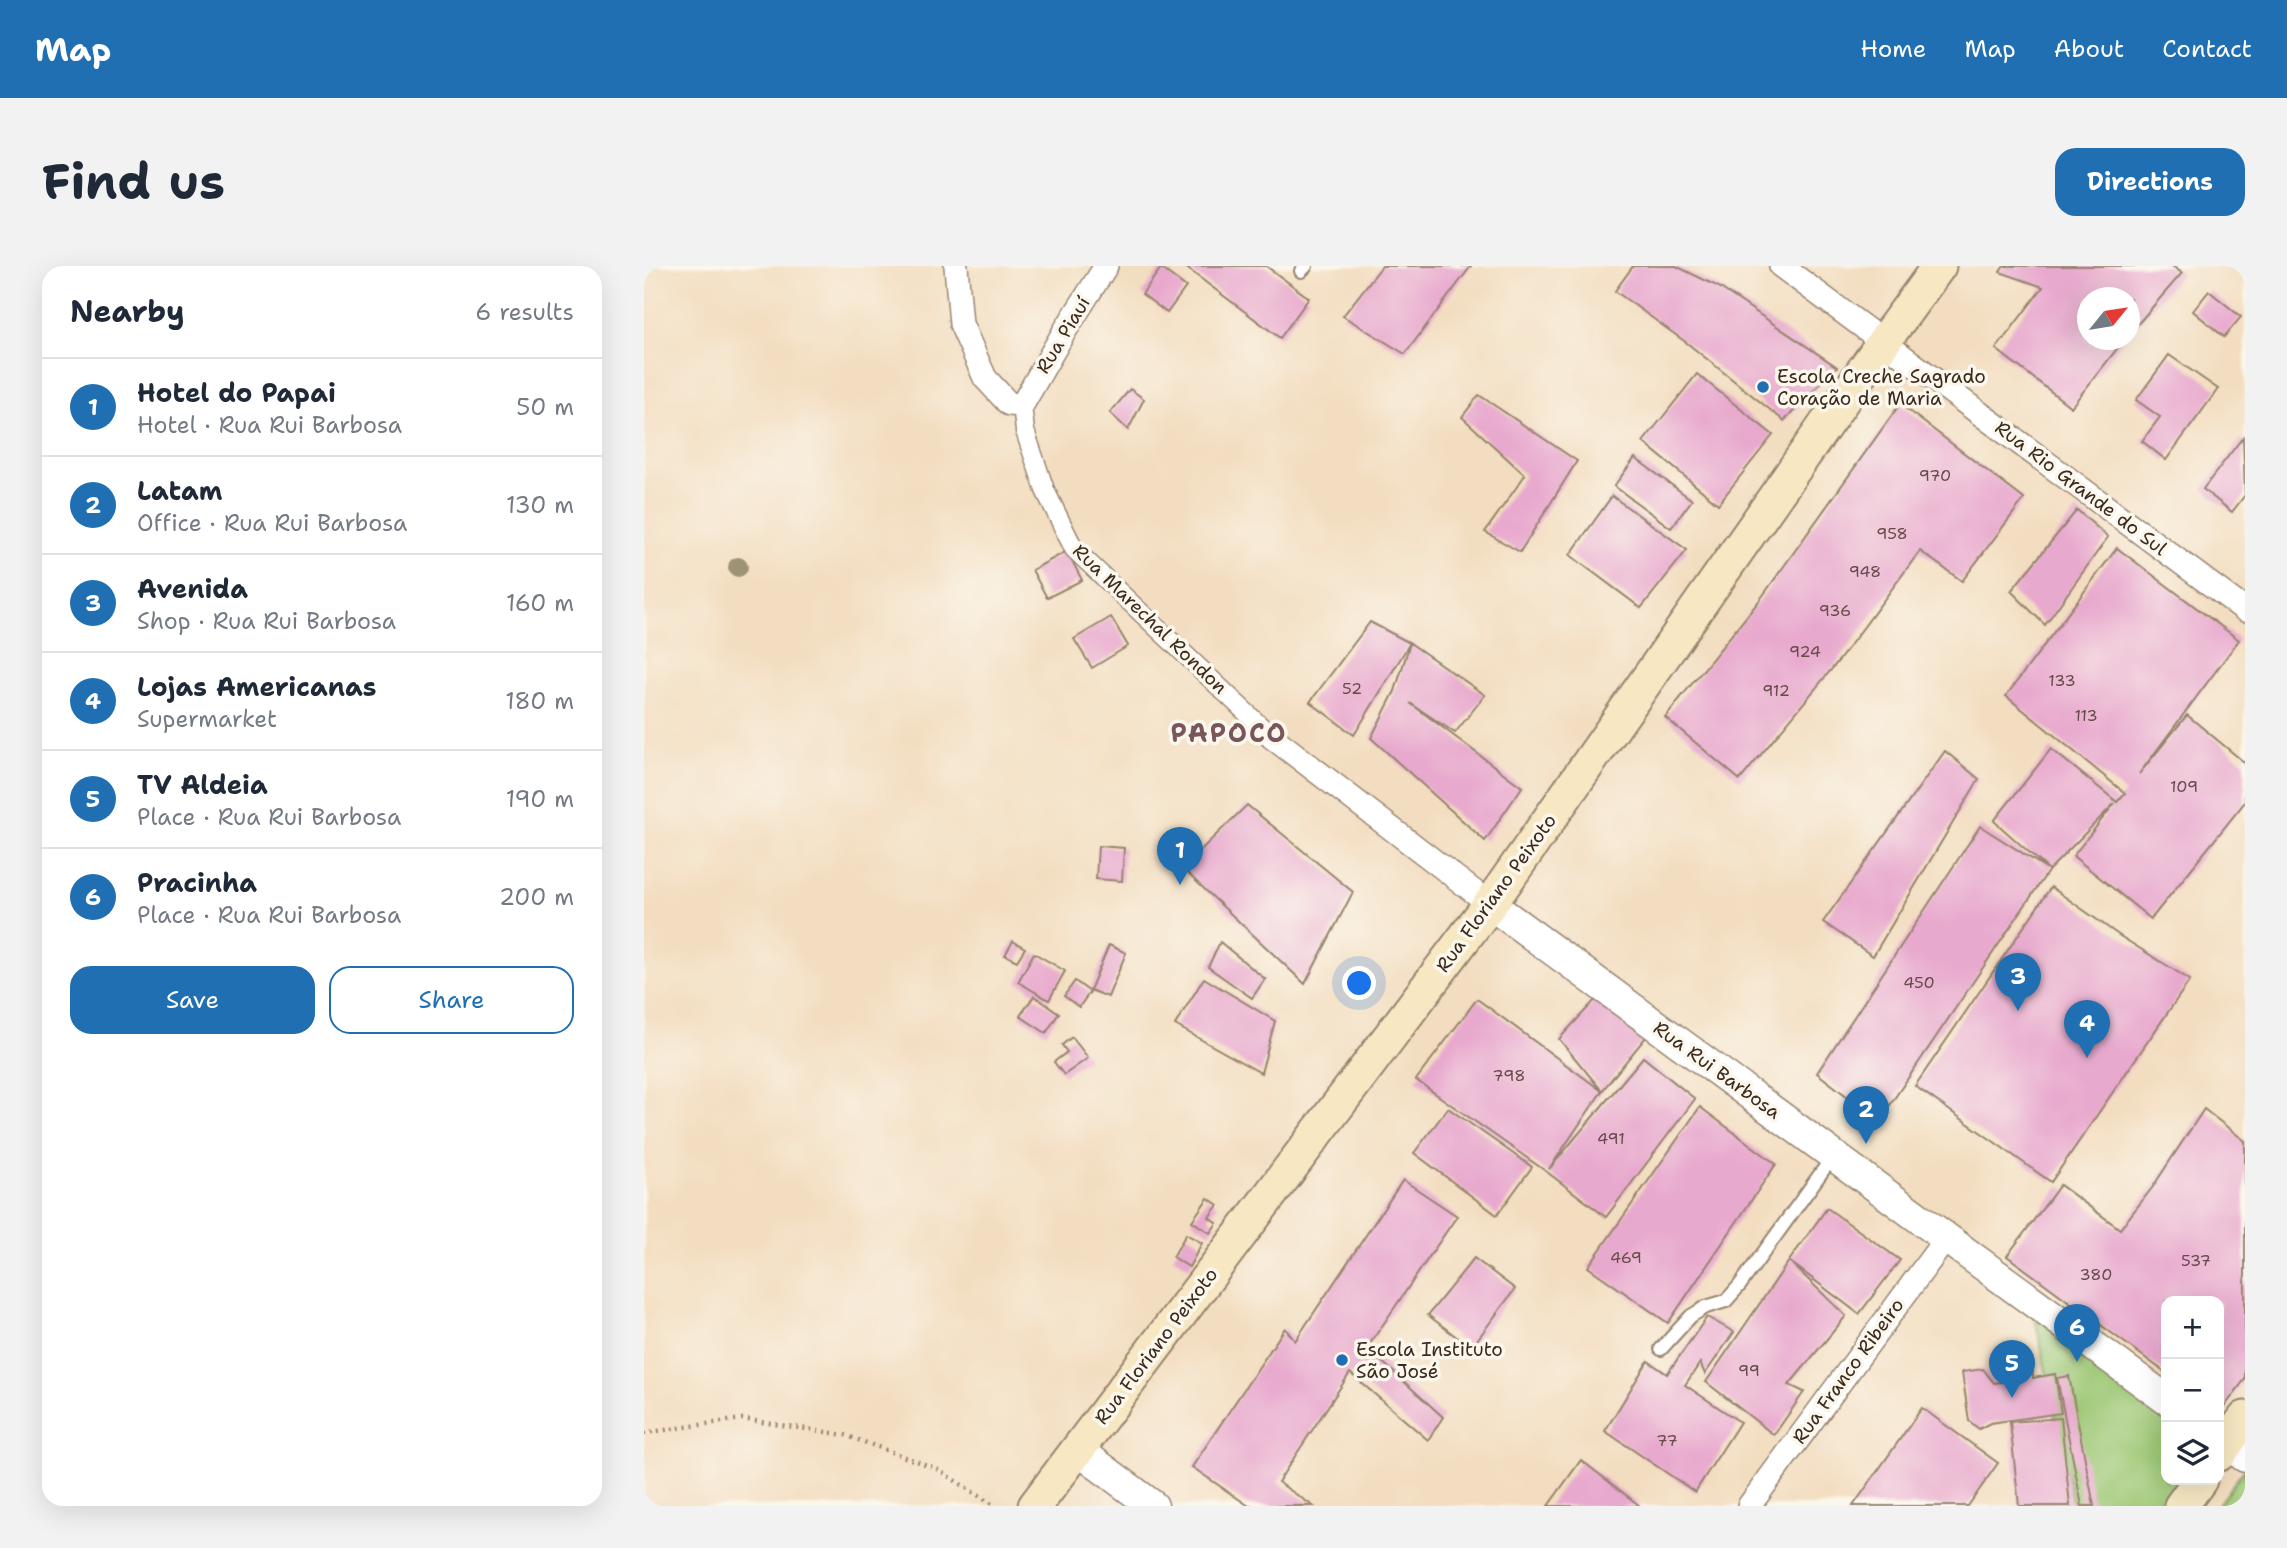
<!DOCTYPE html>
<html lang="en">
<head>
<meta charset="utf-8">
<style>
  body { margin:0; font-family:"Shantell Sans",sans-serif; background:#f2f2f3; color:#1f2937 }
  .controls { position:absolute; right:21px; bottom:21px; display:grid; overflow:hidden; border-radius:14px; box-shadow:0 7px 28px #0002 }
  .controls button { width:63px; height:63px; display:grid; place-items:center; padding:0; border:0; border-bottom:2px solid #e0e1e3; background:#fff; color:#1f2937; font:35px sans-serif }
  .compass { position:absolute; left:1433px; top:21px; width:63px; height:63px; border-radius:50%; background:#fff; box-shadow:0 7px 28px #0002; rotate:60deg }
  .you { position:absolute; left:716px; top:718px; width:24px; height:24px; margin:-18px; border:5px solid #fff; border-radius:50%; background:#1a73e8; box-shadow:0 0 0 10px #1a73e833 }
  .badge { display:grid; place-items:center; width:46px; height:46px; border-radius:50%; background:#1f6fb2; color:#fff; font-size:23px; font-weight:700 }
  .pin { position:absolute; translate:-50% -58px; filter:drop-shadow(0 2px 4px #0008) }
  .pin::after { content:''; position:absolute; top:37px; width:24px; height:21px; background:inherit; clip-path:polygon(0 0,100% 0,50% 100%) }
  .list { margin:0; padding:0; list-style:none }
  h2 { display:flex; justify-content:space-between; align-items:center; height:91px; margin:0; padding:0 28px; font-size:30px }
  h2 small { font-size:23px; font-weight:400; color:#747a83 }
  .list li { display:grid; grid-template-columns:46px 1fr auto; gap:21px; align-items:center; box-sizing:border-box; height:98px; padding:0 28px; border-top:2px solid #e0e1e3 }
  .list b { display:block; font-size:26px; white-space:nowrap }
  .list p { margin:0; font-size:23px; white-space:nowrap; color:#747a83 }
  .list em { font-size:23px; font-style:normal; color:#747a83 }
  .actions { display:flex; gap:14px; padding:21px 28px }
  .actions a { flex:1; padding:16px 0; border:2px solid #1f6fb2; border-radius:21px; text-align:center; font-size:24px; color:#1f6fb2 }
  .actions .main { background:#1f6fb2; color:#fff }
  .icon { flex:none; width:38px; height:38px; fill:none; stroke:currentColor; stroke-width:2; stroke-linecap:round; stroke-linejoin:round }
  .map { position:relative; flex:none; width:1601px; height:1240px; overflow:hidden; border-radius:21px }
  header { display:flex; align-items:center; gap:42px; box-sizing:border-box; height:98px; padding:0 35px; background:#1f6fb2; color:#fff }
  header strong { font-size:33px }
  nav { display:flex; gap:38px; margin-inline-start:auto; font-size:24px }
  .intro { display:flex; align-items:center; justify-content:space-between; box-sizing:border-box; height:168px; padding:0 42px }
  h1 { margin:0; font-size:49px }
  .button { padding:18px 32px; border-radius:21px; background:#1f6fb2; color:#fff; font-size:24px; font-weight:700 }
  main { display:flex; gap:42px; padding:0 42px }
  aside { flex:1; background:#fff; border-radius:21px; box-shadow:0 7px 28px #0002 }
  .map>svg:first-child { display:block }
  .green { fill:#9cc875; stroke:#6c794a; stroke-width:2 }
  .building { fill:#e8a9ce }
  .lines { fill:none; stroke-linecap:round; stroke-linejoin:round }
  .service-casing { stroke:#97846f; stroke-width:16 }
  .pedestrian-casing { stroke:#97846f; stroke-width:21 }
  .minor-casing { stroke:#97846f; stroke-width:26 }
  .tertiary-casing { stroke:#97846f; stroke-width:33 }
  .secondary-casing { stroke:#97846f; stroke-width:37 }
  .path { stroke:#97846f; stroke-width:4.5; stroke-dasharray:2 5; stroke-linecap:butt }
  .service { stroke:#fff; stroke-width:12 }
  .pedestrian { stroke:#fff; stroke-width:18 }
  .minor { stroke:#fff; stroke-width:23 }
  .tertiary { stroke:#fff; stroke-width:30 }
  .secondary { stroke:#f7e8c3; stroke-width:33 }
  .tree { fill:#9e9475 }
  .poi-dot { fill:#1f6fb2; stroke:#fbf7ec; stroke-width:2.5 }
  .labels { text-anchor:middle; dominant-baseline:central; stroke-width:7; stroke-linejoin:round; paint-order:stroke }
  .number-label { font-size:16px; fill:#664a4a }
  .street-label { font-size:19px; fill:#3b2a1e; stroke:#fbf7ec }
  .poi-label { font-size:19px; fill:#3b2a1e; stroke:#fbf7ec; text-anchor:start }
  .district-label { font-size:26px; font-weight:bold; letter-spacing:2px; fill:#78565c; stroke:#fbf7ec }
</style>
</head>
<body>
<header>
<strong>Map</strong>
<nav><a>Home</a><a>Map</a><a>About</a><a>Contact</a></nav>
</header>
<div class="intro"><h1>Find us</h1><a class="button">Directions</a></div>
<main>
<aside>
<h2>Nearby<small>6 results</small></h2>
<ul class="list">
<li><span class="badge">1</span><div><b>Hotel do Papai</b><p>Hotel · Rua Rui Barbosa</p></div><em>50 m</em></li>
<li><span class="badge">2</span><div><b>Latam</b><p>Office · Rua Rui Barbosa</p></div><em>130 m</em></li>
<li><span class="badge">3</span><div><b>Avenida</b><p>Shop · Rua Rui Barbosa</p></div><em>160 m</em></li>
<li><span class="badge">4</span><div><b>Lojas Americanas</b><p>Supermarket</p></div><em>180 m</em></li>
<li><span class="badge">5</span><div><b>TV Aldeia</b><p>Place · Rua Rui Barbosa</p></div><em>190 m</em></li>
<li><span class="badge">6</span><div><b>Pracinha</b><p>Place · Rua Rui Barbosa</p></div><em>200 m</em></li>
</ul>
<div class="actions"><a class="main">Save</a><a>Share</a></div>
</aside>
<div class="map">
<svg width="1601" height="1240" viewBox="0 0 1601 1240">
  <rect width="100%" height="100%" fill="#fbf7ec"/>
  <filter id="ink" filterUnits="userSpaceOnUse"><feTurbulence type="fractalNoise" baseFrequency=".0143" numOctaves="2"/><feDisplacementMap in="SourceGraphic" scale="14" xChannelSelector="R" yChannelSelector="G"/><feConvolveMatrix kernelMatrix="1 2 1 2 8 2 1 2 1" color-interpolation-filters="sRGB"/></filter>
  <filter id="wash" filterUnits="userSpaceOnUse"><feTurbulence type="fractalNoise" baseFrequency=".00686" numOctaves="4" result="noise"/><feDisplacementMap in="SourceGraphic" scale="28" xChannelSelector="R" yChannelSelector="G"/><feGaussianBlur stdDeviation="1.57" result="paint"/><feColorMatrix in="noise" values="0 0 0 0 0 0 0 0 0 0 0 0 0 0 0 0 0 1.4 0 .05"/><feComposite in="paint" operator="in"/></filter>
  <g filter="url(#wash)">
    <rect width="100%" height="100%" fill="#f3ddc0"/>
    <g class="green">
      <path d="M1388 1036 1522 1141V1214H1537L1520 1240H1429Z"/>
      <path d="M1601 1202V1240H1573Z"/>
    </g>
    <g id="blocks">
      <g class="building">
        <path d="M540 0H622L665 32 636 72Z"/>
        <path d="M738 0H827L761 88 699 50Z"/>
        <path d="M989 0H1032L1075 21 1193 101 1140 155 1043 77 971 25Z"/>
        <path d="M1360 0H1528L1538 7 1486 67V32H1443V74H1480L1427 141 1352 83 1399 21 1356 6Z"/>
        <path d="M517 2 542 21 523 47 498 28Z"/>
        <path d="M1565 25 1597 51 1580 71 1549 45Z"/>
        <path d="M1525 89 1574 123 1522 194 1498 175 1516 151 1492 134Z"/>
        <path d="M1053 108 1129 169 1074 238 999 176Z"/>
        <path d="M486 123 500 133 484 164 466 147Z"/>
        <path d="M835 129 933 195 876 286 841 266 881 209 818 151Z"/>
        <path d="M1256 138 1380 233 1318 315 1276 285 1196 393 1096 514 1021 451 1115 335Z"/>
        <path d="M1599 171 1601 229 1588 246 1559 223Z"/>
        <path d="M991 192 1048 234 1027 262 970 220Z"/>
        <path d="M968 230 1043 284 997 342 926 289Z"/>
        <path d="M1433 244 1464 271 1401 359 1367 325Z"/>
        <path d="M1473 282 1595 374 1495 508 1543 449 1601 497V536L1507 653 1429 590 1471 537 1405 604 1235 855 1173 807 1336 560 1405 604 1350 555 1407 483 1473 536 1481 527 1362 430Z"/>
        <path d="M423 285 438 314 403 332 388 304Z"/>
        <path d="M467 351 484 380 448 402 430 373Z"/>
        <path d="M726 356 766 377 710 469 666 436Z"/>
        <path d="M766 377 841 429 811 467 766 437 878 521 841 575 727 472 751 425Z"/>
        <path d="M1301 485 1335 513 1229 690 1179 656Z"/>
        <path d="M603 539 709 626 661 718 538 602Z"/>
        <path d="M454 580 480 582 478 615 452 613Z"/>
        <path d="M1407 621 1476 670 1546 714 1407 916 1271 820Z"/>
        <path d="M369 675 381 682 373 695 361 689Z"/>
        <path d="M576 676 621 713 608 732 564 701Z"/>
        <path d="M465 679 482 687 464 731 446 724Z"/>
        <path d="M390 687 421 705 405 734 374 716Z"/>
        <path d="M560 712 631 755 617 807 531 759Z"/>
        <path d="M431 715 446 726 435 741 420 730Z"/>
        <path d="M390 730 415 747 402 767 376 750Z"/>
        <path d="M833 733 958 825 905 903 999 791 1051 833 962 951 903 906 772 814Z"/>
        <path d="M951 734 1002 771 958 825 915 773Z"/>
        <path d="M428 771 444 792 420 809 410 796 423 786 418 779Z"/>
        <path d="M1056 841 1132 898 1024 1057 944 1001Z"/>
        <path d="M804 842 888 901 853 949 770 887Z"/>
        <path d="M1560 843 1601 875V1113L1575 1148V1035H1522V1107L1363 990 1416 919 1476 963 1508 922Z"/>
        <path d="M759 914 813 950 723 1082 799 1151 784 1174 706 1107 634 1216 669 1240H605L548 1201 641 1062 651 1075Z"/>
        <path d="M564 932 574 939 565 951 573 957 566 967 548 955Z"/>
        <path d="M1183 942 1256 994 1215 1048 1145 995 1202 1050 1145 1119 1160 1126 1130 1169 1062 1116 1145 995Z"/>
        <path d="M542 968 558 977 545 1001 529 991Z"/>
        <path d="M830 992 871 1023 827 1082 784 1049Z"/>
        <path d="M1063 1051 1090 1066 1061 1108 1056 1097 1041 1119 1096 1156 1051 1226 961 1165 1004 1095 1023 1108Z"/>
        <path d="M1388 1098 1389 1112 1411 1108 1417 1147 1346 1157 1335 1163 1325 1155 1318 1106 1339 1103 1350 1117 1372 1114 1370 1101Z"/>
        <path d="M1425 1110 1450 1240H1438L1413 1112Z"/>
        <path d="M1278 1142 1354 1197 1324 1240H1209Z"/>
        <path d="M1417 1152 1426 1240H1375L1366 1156Z"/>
        <path d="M937 1194 996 1240H904Z"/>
      </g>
    </g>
  </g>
  <g filter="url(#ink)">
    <use href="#blocks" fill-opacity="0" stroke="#97846f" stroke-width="2"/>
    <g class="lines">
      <g class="service-casing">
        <g id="service">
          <path d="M657 5 662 0"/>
          <path d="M1017 1083 1047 1050 1062 1041 1082 1035 1096 1019 1190 889"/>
        </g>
      </g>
      <g class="pedestrian-casing">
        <path id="pedestrian" d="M378 139 381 165 401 224 430 283 628 471"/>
      </g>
      <g class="minor-casing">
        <g id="minor">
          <path d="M312 0 317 58 341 112 365 138 378 139 420 66 462 0"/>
          <path d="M1137 0 1601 344"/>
          <path d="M628 471 846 638"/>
          <path d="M1105 1240 1303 971"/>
        </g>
      </g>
      <g class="tertiary-casing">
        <g id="tertiary">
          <path d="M846 638 1522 1133"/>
          <path d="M1575 1172 1601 1191"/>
          <path d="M434 1184 509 1240"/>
        </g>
      </g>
      <g class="secondary-casing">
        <g id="secondary">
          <path d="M1575 1188 1601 1152"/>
          <path d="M391 1240 846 638 1240 75 1295 0"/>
          <path d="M1537 1240 1556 1214"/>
        </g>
      </g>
      <path class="path" d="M0 1167 98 1153 201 1169 291 1202 351 1240"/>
      <use href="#service" class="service"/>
      <use href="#pedestrian" class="pedestrian"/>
      <use href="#minor" class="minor"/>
      <use href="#tertiary" class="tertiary"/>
      <use href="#secondary" class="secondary"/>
    </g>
    <circle class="tree" cx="94" cy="301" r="10"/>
  </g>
  <g class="poi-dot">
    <circle cx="1119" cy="121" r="7"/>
    <circle cx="698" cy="1094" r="7"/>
  </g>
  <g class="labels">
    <g class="number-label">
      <text x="1291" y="209">970</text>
      <text x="1248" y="267">958</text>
      <text x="1221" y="305">948</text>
      <text x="1191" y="344">936</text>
      <text x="1161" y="385">924</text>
      <text x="1418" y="414">133</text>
      <text x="708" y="422">52</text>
      <text x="1132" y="424">912</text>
      <text x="1442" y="449">113</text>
      <text x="1540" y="520">109</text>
      <text x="1275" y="716">450</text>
      <text x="865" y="809">798</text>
      <text x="967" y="872">491</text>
      <text x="982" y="991">469</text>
      <text x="1552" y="994">537</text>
      <text x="1452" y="1008">380</text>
      <text x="1105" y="1104">99</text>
      <text x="1023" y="1174">77</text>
    </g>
    <g class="street-label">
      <text transform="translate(419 69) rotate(-59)">Rua Piauí</text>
      <text transform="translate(1437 222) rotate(37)">Rua Rio Grande do Sul</text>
      <text transform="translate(506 353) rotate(44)">Rua Marechal Rondon</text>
      <text transform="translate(852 627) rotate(-54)">Rua Floriano Peixoto</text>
      <text transform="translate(1073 804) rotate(36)">Rua Rui Barbosa</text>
      <text transform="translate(512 1080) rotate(-53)">Rua Floriano Peixoto</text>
      <text transform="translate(1204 1105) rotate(-54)">Rua Franco Ribeiro</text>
    </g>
    <g class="poi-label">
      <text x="1133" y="110">Escola Creche Sagrado<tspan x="1133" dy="22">Coração de Maria</tspan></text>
      <text x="712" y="1083">Escola Instituto<tspan x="712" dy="22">São José</tspan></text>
    </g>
    <g class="district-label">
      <text x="585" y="466">PAPOCO</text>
    </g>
  </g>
</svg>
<div class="controls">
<button>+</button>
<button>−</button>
<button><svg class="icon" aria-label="layers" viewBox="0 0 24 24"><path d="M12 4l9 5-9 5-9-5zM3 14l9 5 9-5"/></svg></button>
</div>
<svg class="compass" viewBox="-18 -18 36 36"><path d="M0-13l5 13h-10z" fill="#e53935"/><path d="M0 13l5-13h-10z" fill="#747a83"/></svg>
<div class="you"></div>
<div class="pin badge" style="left:536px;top:619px">1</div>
<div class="pin badge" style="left:1222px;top:878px">2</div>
<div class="pin badge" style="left:1374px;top:745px">3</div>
<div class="pin badge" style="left:1443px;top:792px">4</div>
<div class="pin badge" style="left:1368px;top:1132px">5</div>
<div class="pin badge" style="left:1433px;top:1096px">6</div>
</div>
</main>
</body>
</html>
